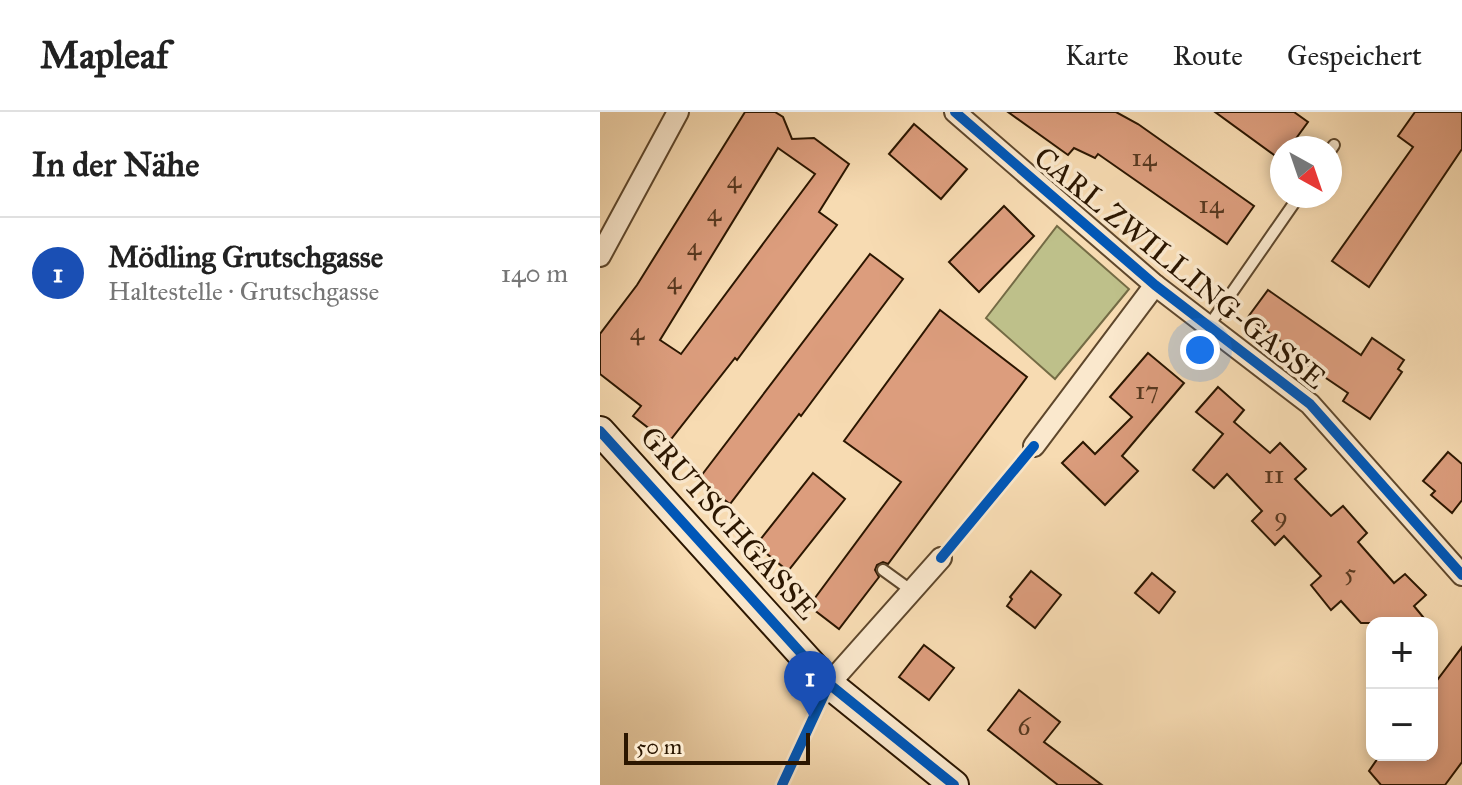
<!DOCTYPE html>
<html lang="de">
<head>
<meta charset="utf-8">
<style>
  body { margin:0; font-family:"IM FELL Great Primer",serif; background:#f2f2f2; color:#222 }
  .controls { position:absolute; right:24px; bottom:24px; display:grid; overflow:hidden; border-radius:16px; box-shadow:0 4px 12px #0003 }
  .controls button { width:72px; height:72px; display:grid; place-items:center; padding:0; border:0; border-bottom:2px solid #e0e0e0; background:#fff; color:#222; font:40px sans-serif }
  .compass { position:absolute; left:670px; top:24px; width:72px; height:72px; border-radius:50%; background:#fff; box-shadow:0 4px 12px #0003; rotate:140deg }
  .scale { position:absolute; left:24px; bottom:20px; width:186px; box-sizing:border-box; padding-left:8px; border:4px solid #2b1600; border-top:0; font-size:22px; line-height:28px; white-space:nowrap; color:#2b1600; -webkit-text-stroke:6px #fae8cd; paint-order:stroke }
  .you { position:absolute; left:600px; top:238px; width:28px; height:28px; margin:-20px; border:6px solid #fff; border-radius:50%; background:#1a73e8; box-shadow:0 0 0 12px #1a73e833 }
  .badge { display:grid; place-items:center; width:52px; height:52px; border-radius:50%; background:#111827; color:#fff; font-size:26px; font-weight:700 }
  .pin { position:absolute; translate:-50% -66px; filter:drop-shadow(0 2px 4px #0008) }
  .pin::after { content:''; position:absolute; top:42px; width:28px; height:24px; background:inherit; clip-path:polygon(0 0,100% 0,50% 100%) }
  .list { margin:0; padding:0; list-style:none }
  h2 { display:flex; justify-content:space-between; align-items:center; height:104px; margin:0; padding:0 32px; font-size:34px }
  h2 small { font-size:26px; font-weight:400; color:#767676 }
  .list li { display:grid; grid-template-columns:52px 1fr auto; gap:24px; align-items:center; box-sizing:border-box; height:112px; padding:0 32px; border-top:2px solid #e0e0e0 }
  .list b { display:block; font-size:30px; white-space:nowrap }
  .list p { margin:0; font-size:26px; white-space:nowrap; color:#767676 }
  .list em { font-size:26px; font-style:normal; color:#767676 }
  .map { position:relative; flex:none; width:862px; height:673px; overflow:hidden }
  header { display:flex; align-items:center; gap:48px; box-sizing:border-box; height:112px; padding:0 40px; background:#fff; border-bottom:2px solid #e0e0e0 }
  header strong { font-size:38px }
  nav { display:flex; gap:44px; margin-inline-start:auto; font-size:28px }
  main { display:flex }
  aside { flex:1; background:#fff }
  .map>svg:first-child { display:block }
  .green { fill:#bec08a; stroke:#746b45; stroke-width:2 }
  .building { fill:#dc9d7d; stroke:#2b1600; stroke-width:2; fill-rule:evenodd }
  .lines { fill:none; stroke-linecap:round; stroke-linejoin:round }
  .lane-casing { stroke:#5e472c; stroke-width:14 }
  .street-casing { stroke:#5e472c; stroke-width:24 }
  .secondary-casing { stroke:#2b1600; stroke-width:32 }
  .lane { stroke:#fae8cd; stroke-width:10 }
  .street { stroke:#fae8cd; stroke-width:20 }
  .secondary { stroke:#fae8cd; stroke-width:28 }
  .cycleway-casing { stroke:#fae8cd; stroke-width:15 }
  .cycleway { stroke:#0057b8; stroke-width:10 }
  .labels { text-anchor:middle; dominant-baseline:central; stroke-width:7; stroke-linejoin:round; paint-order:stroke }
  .number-label { font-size:26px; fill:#57381f }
  .street-label { font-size:30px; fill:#2b1600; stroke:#fae8cd }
</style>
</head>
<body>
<header>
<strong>Mapleaf</strong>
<nav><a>Karte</a><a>Route</a><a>Gespeichert</a></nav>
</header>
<main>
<aside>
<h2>In der Nähe<small></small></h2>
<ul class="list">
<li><span class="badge" style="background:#1a4fb4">1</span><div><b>Mödling Grutschgasse</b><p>Haltestelle · Grutschgasse</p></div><em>140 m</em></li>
</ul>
</aside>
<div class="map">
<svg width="862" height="673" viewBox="0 0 862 673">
  <rect width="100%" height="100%" fill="#f7dbb2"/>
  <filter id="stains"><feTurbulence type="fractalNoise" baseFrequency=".0025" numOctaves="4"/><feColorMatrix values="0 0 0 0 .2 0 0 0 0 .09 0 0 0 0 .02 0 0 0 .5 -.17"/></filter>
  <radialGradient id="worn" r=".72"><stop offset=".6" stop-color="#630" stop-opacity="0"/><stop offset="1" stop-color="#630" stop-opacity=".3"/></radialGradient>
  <path class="green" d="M457 114 529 177 455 267 386 206Z"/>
  <g class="building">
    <path d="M145 0H175L183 5 192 27 214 26 249 52 219 100 237 113 137 248 135 246 68 331 33 304 41 294 0 262V222L37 173ZM178 36 215 62 81 242 60 228Z"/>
    <path d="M408 0H516L538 12 654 94 627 132 498 42 495 46 474 36 468 43Z"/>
    <path d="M615 0H694L708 10 689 36H682L681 48Z"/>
    <path d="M815 0H862V37L769 175 732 149 813 35 798 24Z"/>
    <path d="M314 12 367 57 341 87 289 42Z"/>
    <path d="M404 94 434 124 379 180 349 150Z"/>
    <path d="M270 142 303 167 201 304 199 302 130 392 98 368Z"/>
    <path d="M668 178 761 243 772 226 804 248 798 257 802 260 770 307 743 289 748 281 695 245 698 242 648 205Z"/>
    <path d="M340 198 427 265 288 452 283 450 277 453 275 458 279 465 239 517 209 494 301 370 244 329Z"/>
    <path d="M548 241 584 271 522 344 538 359 505 393 462 351 483 330 495 342 532 305 510 285Z"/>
    <path d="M618 275 644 298 634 310 670 341 680 331 706 357 695 367 731 404 743 394 767 421 758 430 794 471 805 462 826 483 814 494 828 511H761L741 489 731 498 711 473 721 464 684 424 675 433 652 409 662 399 627 362 614 376 593 358 623 322 596 300Z"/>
    <path d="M848 340 862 352V388L852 401 831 383 835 379 823 369Z"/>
    <path d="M213 361 245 387 188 459 156 433Z"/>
    <path d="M431 459 461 483 435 516 407 494 412 487 410 485Z"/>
    <path d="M552 461 575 480 559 501 535 481Z"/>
    <path d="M324 533 354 556 329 588 299 565Z"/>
    <path d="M862 535V650L845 673H781L769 659 780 643H832V575Z"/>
    <path d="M419 578 460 610 444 630 502 673H458L388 618Z"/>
  </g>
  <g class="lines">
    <g class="lane-casing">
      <g id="lane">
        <path d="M730 39 734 33"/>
        <path d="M608 215 699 84"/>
        <path d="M283 458 312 479"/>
      </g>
    </g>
    <g class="street-casing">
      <g id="street">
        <path d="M355 0 555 173 710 292 862 463"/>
        <path d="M0 144 78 0"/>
        <path d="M434 334 555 173"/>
        <path d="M229 572 341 446"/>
      </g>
    </g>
    <g class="secondary-casing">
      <path id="secondary" d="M0 319 229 572 354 673"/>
    </g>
    <use href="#lane" class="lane"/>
    <use href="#street" class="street"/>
    <use href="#secondary" class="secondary"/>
    <g class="cycleway-casing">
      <g id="cycleway">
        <path d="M355 0 555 173 710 292 862 463"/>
        <path d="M0 319 229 572 354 673"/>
        <path d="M341 446 434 334"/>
        <path d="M182 673 229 572"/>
      </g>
    </g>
    <use href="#cycleway" class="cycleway"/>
  </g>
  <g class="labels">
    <g class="number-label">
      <text x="544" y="45">14</text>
      <text x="134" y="67">4</text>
      <text x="611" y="92">14</text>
      <text x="114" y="100">4</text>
      <text x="94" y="134">4</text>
      <text x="74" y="168">4</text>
      <text x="37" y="219">4</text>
      <text x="547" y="278">17</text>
      <text x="674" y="362">11</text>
      <text x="681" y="404">9</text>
      <text x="750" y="460">5</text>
      <text x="424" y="614">6</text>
    </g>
    <g class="street-label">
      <text transform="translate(580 156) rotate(39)">CARL ZWILLING-GASSE</text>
      <text transform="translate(129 411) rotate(48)">GRUTSCHGASSE</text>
    </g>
  </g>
  <rect width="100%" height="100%" filter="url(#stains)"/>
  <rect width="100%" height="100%" fill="url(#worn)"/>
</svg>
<div class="controls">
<button>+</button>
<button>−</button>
</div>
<svg class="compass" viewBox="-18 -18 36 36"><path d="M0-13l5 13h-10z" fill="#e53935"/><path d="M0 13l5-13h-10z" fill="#767676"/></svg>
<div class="scale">50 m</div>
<div class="you"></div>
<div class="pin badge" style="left:210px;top:605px;background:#1a4fb4">1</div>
</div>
</main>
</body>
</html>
